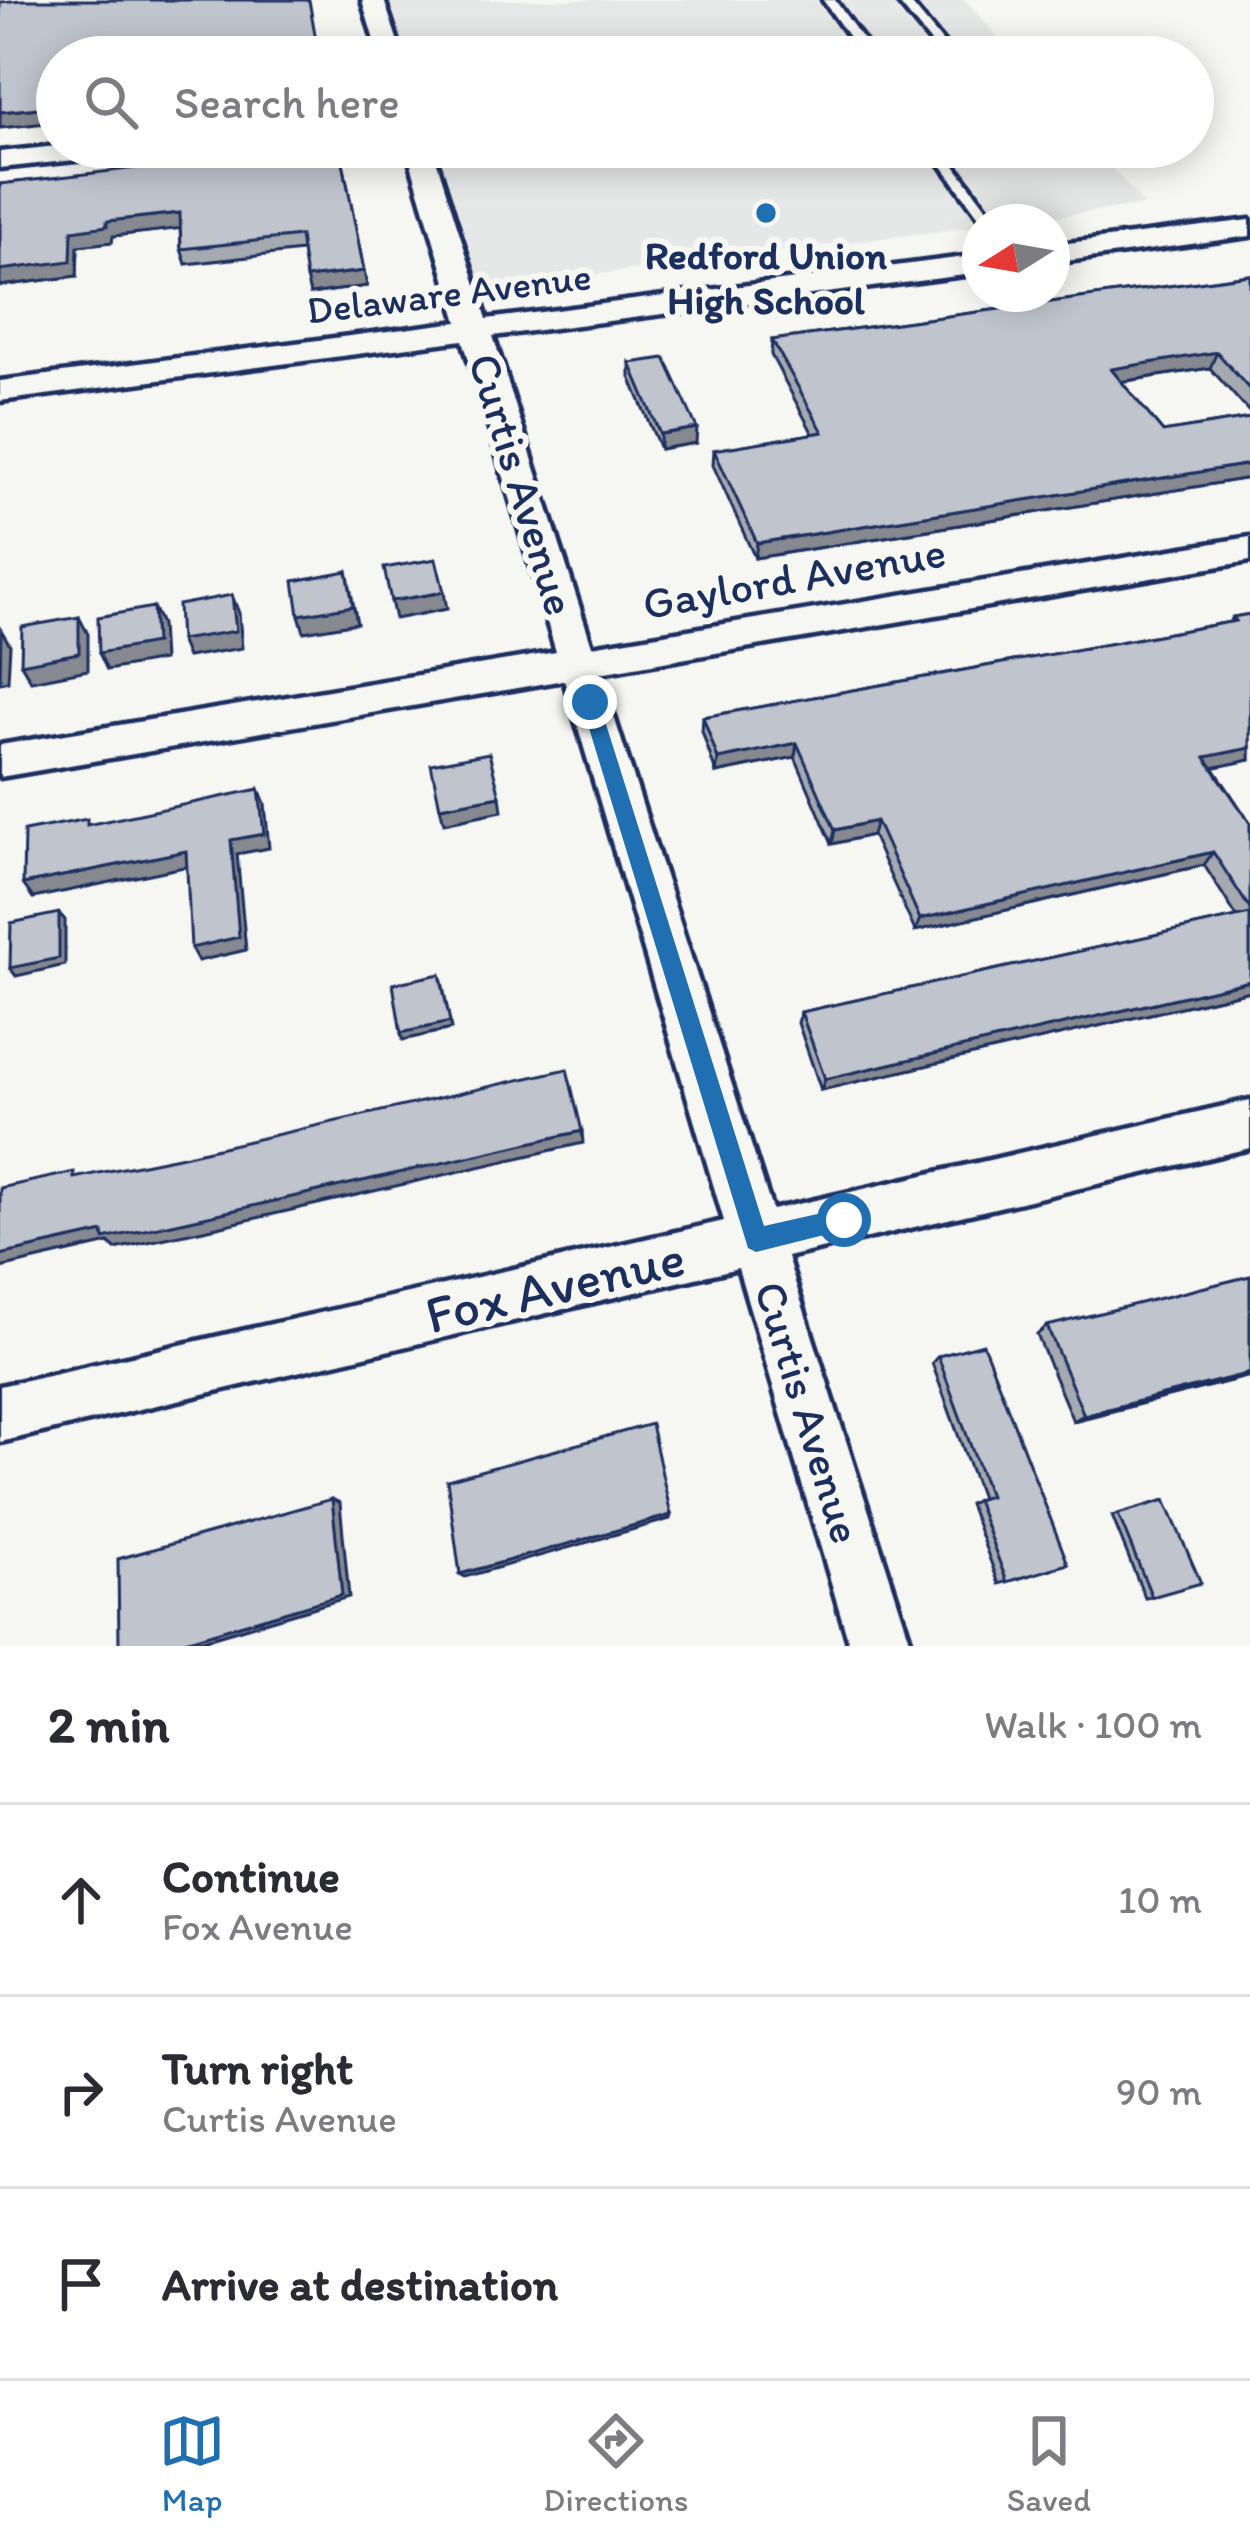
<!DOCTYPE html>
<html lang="en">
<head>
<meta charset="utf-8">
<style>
  body { margin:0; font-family:Itim,sans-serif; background:#f7f7f7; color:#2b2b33 }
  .compass { position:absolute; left:962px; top:204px; width:108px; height:108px; border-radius:50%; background:#fff; box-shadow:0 6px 30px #0003; rotate:259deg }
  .stop { position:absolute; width:36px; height:36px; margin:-27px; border:9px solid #1f6fb2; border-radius:50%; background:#fff }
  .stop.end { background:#1f6fb2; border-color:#fff; box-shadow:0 3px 12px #0008 }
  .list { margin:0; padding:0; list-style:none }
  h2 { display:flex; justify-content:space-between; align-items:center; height:156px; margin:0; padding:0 48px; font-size:51px }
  h2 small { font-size:39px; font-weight:400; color:#7c7c81 }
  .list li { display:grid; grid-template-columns:78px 1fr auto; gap:36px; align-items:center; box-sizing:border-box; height:192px; padding:0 48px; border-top:3px solid #e1e1e2 }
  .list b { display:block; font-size:45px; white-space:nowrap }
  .list p { margin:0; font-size:39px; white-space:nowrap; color:#7c7c81 }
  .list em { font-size:39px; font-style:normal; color:#7c7c81 }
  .icon { flex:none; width:66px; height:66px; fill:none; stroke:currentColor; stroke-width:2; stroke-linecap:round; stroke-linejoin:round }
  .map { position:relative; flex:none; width:1250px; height:1646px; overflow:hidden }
  .search { position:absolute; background:#fff; box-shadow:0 6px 30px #0003; left:36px; right:36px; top:36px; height:132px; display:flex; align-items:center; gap:30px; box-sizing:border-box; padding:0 42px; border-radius:66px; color:#7c7c81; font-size:45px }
  .sheet { height:732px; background:#fff }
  nav { display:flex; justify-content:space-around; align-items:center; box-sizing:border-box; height:168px; border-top:3px solid #e1e1e2; background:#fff; font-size:33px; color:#7c7c81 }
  nav a { display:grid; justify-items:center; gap:6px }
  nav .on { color:#1f6fb2 }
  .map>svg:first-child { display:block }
  .built { fill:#e6e7e7 }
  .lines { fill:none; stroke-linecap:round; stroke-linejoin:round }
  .service-casing { stroke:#1b2f5e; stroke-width:9 }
  .minor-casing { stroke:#1b2f5e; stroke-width:9 }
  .service { fill:#f6f6f2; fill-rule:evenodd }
  .minor { fill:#f6f6f2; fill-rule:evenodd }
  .wall { fill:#a5a9b0; stroke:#1b2f5e; stroke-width:3 }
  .shaded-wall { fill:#868990; stroke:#1b2f5e; stroke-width:3 }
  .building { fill:#c0c4cd; stroke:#1b2f5e; stroke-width:3 }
  .route { fill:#1f6fb2 }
  .poi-dot { fill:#1f6fb2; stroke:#f6f6f2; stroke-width:4.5 }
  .labels { text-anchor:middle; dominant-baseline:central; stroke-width:12; stroke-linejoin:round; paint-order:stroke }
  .far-poi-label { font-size:39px; font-weight:bold; fill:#1b2f5e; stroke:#f6f6f2 }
  .far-street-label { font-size:39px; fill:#1b2f5e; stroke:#f6f6f2 }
  .street-label { font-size:45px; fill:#1b2f5e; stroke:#f6f6f2 }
  .near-street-label { font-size:54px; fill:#1b2f5e; stroke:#f6f6f2 }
</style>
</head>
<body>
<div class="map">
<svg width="1250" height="1646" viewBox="0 0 1250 1646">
  <rect width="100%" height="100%" fill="#f6f6f2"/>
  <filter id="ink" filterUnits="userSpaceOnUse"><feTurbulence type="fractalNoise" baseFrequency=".00833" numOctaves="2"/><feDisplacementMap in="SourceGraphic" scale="24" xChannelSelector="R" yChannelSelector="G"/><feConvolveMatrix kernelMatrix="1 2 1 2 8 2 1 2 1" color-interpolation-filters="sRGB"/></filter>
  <g filter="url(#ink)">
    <g class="built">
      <path d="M387 0H965L1015 57H406Z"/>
      <path d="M435 147H1094L1144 205 482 289Z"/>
    </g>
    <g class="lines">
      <g class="service-casing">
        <g id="service">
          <path d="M823 0H835L875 57H863Z"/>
          <path d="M896 0H908L955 57H943Z"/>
          <path d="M928 147H941L997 222H983Z"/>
        </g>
      </g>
      <g class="minor-casing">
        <g id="minor">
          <path d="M362 0H384L403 57H379Z"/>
          <path d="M57 146V147H135L122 155 0 168V152Z"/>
          <path d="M406 147H432L487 319 980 255V273L493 336 592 646 1250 537V561L600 673 772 1210 1250 1100V1148L787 1257 912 1646H850L738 1268 0 1442V1386L724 1221 564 680 0 777V745L556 652 463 340 0 401V381L458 322Z"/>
          <path d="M1250 220V236L1052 263V245Z"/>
        </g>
      </g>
      <use href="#service" class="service"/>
      <use href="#minor" class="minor"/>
    </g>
    <g class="wall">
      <path d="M340 147 367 286 310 294 302 251 186 264 181 249 180 228 113 236 112 242 78 246 77 276 0 286V184Z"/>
      <path d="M1250 275V413L1210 368 1121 382 1163 432 1250 418V478L755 558 713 465 714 450 813 434 771 355 772 340Z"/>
      <path d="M630 363 696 443 660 449 630 377Z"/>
      <path d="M1250 614V760L1213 767 1250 823V991L821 1090 798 1023 801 1012 1237 917 1204 865 915 931 872 835 832 844 795 757 716 773 702 731 703 717 1230 622 1233 617Z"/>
      <path d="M1047 1326 1250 1376 1073 1421 1037 1335Z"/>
      <path d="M938 1356 1068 1564 999 1584 969 1504 981 1498 932 1363Z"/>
      <path d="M1165 1500 1152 1597 1145 1598 1112 1516Z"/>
    </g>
    <g class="shaded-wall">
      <path d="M57 106V122L0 128V112Z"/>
      <path d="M180 213 184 228 113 236 112 242 78 246 77 276 0 286V270L72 231 107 221Z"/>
      <path d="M364 271 367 286 310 294 306 278Z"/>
      <path d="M1217 352 1210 368 1105 384 1111 369Z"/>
      <path d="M697 428 696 443 660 449V434Z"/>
      <path d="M1250 464V478L755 558 757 543Z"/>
      <path d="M347 571 357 623 304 632 299 615Z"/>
      <path d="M444 592 447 609 395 619 391 601Z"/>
      <path d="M232 595 239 613 242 648 187 657 180 640Z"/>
      <path d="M153 607 161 624 163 660 107 670 99 653Z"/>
      <path d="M79 617 88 634V670L31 681 21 664Z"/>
      <path d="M1 630 10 645 8 681 0 683Z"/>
      <path d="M797 743 795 757 716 773 718 759Z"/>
      <path d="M1250 748V760L1197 771 1205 757Z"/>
      <path d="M259 789 265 803 269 848 237 854 246 950 198 961 191 948 231 840Z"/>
      <path d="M500 796 502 811 444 823 440 807Z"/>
      <path d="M876 821 872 835 832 844 835 830Z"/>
      <path d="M186 851 194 865 33 898 23 884Z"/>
      <path d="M1213 852 1204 865 915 931 920 919Z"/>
      <path d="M59 913 65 920V965L16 976 10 968Z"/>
      <path d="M442 981 451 1029 403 1040 401 1033Z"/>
      <path d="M1250 981V991L821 1090 825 1079Z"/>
      <path d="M582 1131 583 1143 222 1226 115 1249 109 1243 0 1268V1255L103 1232Z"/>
      <path d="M1250 1373V1376L1073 1421 1084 1415Z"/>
      <path d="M332 1499 340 1503 349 1597 183 1646H168Z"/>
      <path d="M671 1515 670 1519 465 1577 460 1574Z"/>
    </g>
    <g class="building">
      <path d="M22 0H309L319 57H57V106L0 112V2Z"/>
      <path d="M153 147H340L364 271 306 278 300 236 181 249 180 213 107 221V226L72 231 71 261 0 270V184L154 166Z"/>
      <path d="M1250 275V390L1217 352 1111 369 1163 432 1250 418V464L757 543 714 450 823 432 772 340Z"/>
      <path d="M665 358 697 428 660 434 630 363Z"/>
      <path d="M436 559 444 592 391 601 384 568Z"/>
      <path d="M347 571 353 606 299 615 294 581Z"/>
      <path d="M232 595 236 631 180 640 178 605Z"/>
      <path d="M153 607 155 643 99 653 98 617Z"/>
      <path d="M1250 614V748L1205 757 1250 823V909L1213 852 920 919 876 821 835 830 797 743 718 759 703 717 1236 621 1233 617Z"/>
      <path d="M79 617V653L21 664 22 627Z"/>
      <path d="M489 753 500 796 440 807 431 764Z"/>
      <path d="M259 789 264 834 231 840 239 937 191 948 186 851 23 884 24 831 87 819V825Z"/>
      <path d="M59 913V958L10 968 11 923Z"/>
      <path d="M1250 914V981L825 1079 801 1012Z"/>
      <path d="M440 974 450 1022 401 1033 393 984Z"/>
      <path d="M567 1069 582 1131 213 1215 104 1239 103 1232 0 1255V1188L74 1172V1178L178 1157Z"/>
      <path d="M1250 1276V1373L1084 1415 1047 1326Z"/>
      <path d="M983 1344 1068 1564 1007 1582 976 1500 989 1496 938 1356Z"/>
      <path d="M651 1424 671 1515 460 1574 447 1480Z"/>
      <path d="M332 1499 342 1595 168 1646H119L118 1559Z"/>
      <path d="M1165 1500 1201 1583 1152 1597 1118 1514Z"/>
    </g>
  </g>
  <path class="route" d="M590 695 599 702 764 1226 844 1208 856 1220 852 1228 756 1252 748 1248 581 702Z"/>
  <circle class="poi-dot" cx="766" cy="213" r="12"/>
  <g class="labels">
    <g class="far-poi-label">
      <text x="766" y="255">Redford Union<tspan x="766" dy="45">High School</tspan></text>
    </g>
    <g class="far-street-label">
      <text transform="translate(449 293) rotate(-7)">Delaware Avenue</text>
    </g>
    <g class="street-label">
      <text transform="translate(523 484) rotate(73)">Curtis Avenue</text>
      <text transform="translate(794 577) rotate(-10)">Gaylord Avenue</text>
      <text transform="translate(809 1412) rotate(73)">Curtis Avenue</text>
    </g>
    <g class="near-street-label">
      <text transform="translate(555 1286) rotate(-13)">Fox Avenue</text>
    </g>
  </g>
</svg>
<svg class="compass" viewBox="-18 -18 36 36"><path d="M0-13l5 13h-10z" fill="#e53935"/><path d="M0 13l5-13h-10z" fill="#7c7c81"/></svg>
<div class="stop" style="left:844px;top:1220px"></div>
<div class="stop end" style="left:590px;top:702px"></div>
<div class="search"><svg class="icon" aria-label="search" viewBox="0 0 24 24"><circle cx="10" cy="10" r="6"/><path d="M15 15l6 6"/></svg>Search here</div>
</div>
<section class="sheet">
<h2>2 min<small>Walk · 100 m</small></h2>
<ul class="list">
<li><svg class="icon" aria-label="ahead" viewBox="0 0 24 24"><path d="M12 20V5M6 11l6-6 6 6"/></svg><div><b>Continue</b><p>Fox Avenue</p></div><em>10 m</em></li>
<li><svg class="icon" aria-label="right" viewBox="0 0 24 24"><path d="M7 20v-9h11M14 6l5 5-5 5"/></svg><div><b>Turn right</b><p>Curtis Avenue</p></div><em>90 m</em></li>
<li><svg class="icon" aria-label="arrive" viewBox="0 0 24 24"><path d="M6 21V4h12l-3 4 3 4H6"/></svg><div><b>Arrive at destination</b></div></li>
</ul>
</section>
<nav>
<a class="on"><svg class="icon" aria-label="map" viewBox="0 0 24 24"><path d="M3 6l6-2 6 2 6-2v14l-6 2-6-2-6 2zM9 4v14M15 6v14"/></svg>Map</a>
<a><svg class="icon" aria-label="directions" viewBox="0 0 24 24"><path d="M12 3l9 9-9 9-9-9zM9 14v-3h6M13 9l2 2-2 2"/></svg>Directions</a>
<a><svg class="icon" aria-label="saved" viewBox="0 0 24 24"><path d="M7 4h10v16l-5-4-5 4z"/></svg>Saved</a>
</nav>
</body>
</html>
